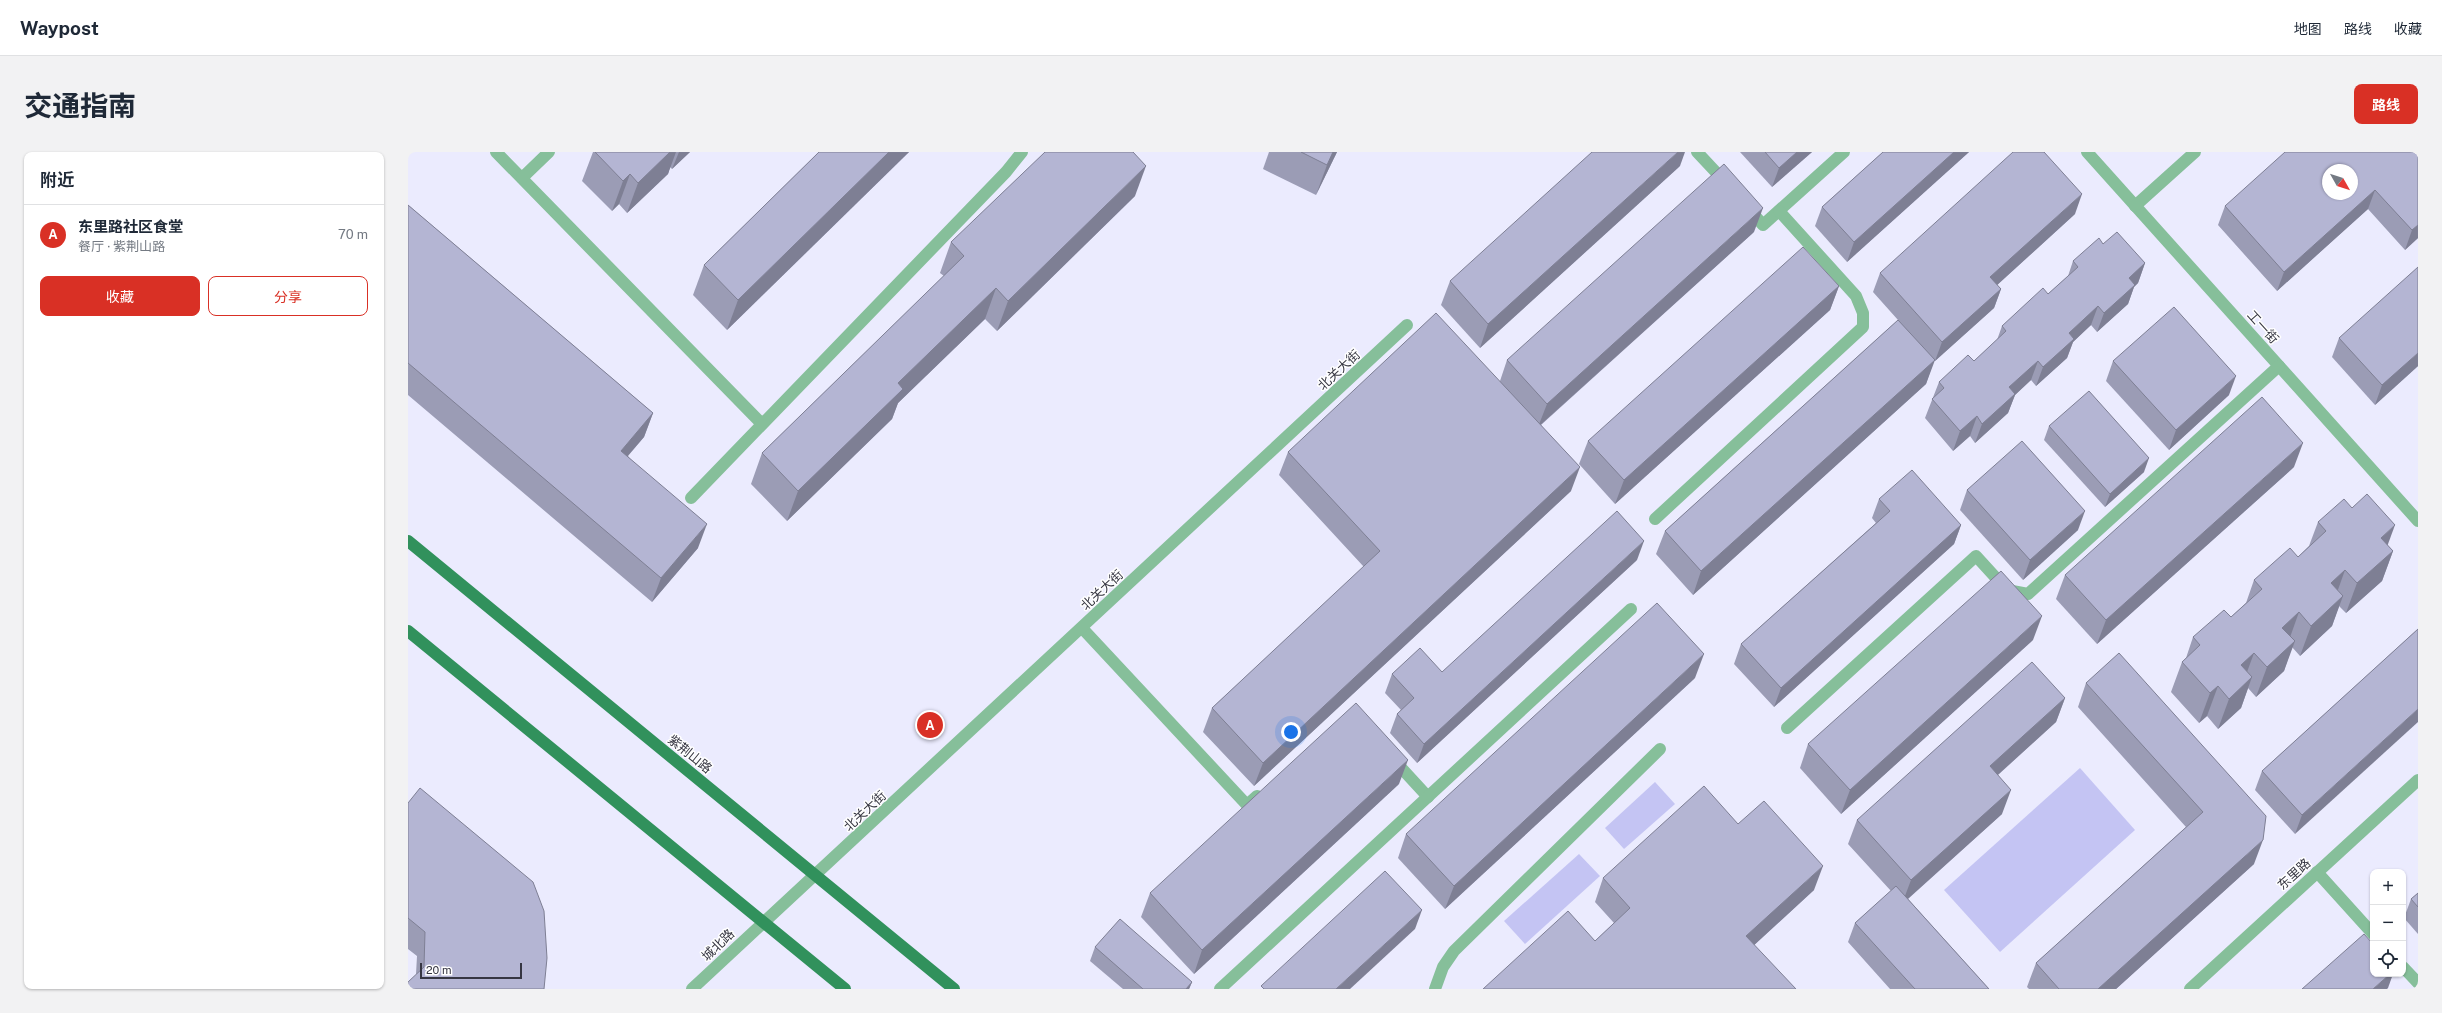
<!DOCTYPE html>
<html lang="zh">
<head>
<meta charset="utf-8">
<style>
  body { margin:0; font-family:"Public Sans","Noto Sans SC",sans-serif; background:#f2f2f3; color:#1f2937 }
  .controls { position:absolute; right:12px; bottom:12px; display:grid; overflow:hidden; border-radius:8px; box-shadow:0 1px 3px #0004 }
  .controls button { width:36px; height:36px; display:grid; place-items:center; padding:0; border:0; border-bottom:1px solid #e0e1e3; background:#fff; color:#1f2937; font:20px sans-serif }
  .compass { position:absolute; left:1914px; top:12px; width:36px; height:36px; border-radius:50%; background:#fff; box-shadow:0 1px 3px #0004; rotate:129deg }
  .scale { position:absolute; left:12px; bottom:10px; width:102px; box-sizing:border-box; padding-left:4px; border:2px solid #363642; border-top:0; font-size:11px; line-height:14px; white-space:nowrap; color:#363642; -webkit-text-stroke:3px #fff; paint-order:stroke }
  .you { position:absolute; left:883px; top:580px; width:14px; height:14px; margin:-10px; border:3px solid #fff; border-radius:50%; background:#1a73e8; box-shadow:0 0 0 6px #1a73e833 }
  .badge { display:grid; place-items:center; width:26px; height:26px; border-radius:50%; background:#d93025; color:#fff; font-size:13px; font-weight:700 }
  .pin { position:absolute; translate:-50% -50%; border:2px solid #fff; box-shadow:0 1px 4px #0006 }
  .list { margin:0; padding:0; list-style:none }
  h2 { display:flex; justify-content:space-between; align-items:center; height:52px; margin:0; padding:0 16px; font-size:17px }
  h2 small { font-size:13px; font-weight:400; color:#747a83 }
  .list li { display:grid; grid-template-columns:26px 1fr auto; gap:12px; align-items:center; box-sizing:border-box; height:60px; padding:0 16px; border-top:1px solid #e0e1e3 }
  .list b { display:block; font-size:15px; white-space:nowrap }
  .list p { margin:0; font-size:13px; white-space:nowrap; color:#747a83 }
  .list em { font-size:13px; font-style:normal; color:#747a83 }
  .actions { display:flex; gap:8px; padding:12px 16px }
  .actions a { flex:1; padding:9px 0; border:1px solid #d93025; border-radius:8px; text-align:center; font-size:14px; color:#d93025 }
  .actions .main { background:#d93025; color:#fff }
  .icon { flex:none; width:22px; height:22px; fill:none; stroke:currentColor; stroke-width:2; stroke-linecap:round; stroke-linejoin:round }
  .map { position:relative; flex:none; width:2010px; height:837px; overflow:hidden; border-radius:8px }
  header { display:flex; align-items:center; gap:24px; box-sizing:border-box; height:56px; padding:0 20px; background:#fff; border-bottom:1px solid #e0e1e3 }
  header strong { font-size:19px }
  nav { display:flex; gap:22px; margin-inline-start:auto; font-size:14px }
  .intro { display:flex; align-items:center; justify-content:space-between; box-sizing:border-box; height:96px; padding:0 24px }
  h1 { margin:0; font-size:28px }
  .button { padding:10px 18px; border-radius:8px; background:#d93025; color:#fff; font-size:14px; font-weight:700 }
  main { display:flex; gap:24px; padding:0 24px }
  aside { flex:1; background:#fff; border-radius:8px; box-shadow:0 1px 3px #0004 }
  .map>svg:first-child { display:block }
  .green { fill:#c4c4f3 }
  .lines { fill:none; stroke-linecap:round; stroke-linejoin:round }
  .minor { stroke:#86bf9a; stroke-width:12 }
  .major { stroke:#31915c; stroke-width:12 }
  .wall { fill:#9b9cb5 }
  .shaded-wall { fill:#7e7f94 }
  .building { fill:#b4b5d3; stroke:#7e7f94; fill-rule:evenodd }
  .labels { text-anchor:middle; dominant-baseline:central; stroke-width:3; stroke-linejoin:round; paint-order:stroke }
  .street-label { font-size:13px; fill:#363642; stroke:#fff }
</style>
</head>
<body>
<header>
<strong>Waypost</strong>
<nav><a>地图</a><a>路线</a><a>收藏</a></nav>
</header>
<div class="intro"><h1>交通指南</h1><a class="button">路线</a></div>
<main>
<aside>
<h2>附近<small></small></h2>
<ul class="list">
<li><span class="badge">A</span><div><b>东里路社区食堂</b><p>餐厅 · 紫荆山路</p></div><em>70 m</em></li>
</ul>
<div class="actions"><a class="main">收藏</a><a>分享</a></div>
</aside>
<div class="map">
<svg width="2010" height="837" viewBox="0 0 2010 837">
  <rect width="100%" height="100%" fill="#ebebfe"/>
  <g class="green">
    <path d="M1672 616 1727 678 1592 800 1536 738Z"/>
    <path d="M1247 630 1267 652 1216 697 1197 676Z"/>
    <path d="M1171 702 1192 724 1117 792 1096 769Z"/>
  </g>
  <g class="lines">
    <g class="minor">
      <path d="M88 0 354 272"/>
      <path d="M1289 0 1319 32"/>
      <path d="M1679 0 2010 369"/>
      <path d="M114 26 141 0"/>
      <path d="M1727 54 1787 0"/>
      <path d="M1340 56 1355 73 1436 0"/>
      <path d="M283 346 598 20 614 0"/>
      <path d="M1247 367 1455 175V161L1448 144 1371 59"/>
      <path d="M674 476 839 653 849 644"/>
      <path d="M1379 576 1568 404 1599 438 1620 442 1871 214"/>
      <path d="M985 607 1020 645"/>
      <path d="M1909 720 1965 782"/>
      <path d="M1995 815 2010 831"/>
      <path d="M284 837 999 173"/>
      <path d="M812 837 1223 457"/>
      <path d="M1027 837 1035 815 1046 799 1252 597"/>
      <path d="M1782 837 2010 628"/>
    </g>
    <g class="major">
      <path d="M0 389 546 837"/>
      <path d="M0 479 437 837"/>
    </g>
  </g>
  <g class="wall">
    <path d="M185 0H282L264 17 262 15 260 22 219 61 211 52 204 59 174 29Z"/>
    <path d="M411 0H501L319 178 285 143 296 113Z"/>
    <path d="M861 0H929L908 43 855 17Z"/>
    <path d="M1332 0H1404L1364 35Z"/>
    <path d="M1475 0H1561L1439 110 1407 74 1414 55Z"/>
    <path d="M2010 0V86L1997 98 1960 57 1869 139 1810 73 1817 54Z"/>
    <path d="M1272 14 1072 196 1033 153 1042 129Z"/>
    <path d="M727 44 589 179 577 167 490 251 484 267 379 369 343 332 354 301 536 124 532 121 543 90Z"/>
    <path d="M0 53 245 261 236 285 220 304 290 396 244 450 0 243Z"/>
    <path d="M1667 62 1589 133 1593 137 1586 156 1527 209 1526 208 1518 232 1285 443 1248 402 1257 379 1490 168 1465 140 1472 121Z"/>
    <path d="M1346 80 1133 273 1163 339 846 634 795 580 804 556 956 415 871 323 880 300 1092 229 1099 208Z"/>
    <path d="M1695 92 1737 111 1730 131 1726 135 1720 152 1689 180 1683 173 1665 190 1659 206 1628 234 1623 228 1607 243 1600 261 1567 291 1562 284 1545 299 1517 266 1531 230 1566 209 1589 188 1594 174 1640 142 1660 124 1665 109Z"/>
    <path d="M1431 134 1422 158 1207 352 1171 312 1180 289Z"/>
    <path d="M1931 186 2010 214 1967 253 1924 205Z"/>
    <path d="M1705 209 1821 243 1761 298 1698 229Z"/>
    <path d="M1641 274 1736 320 1697 355 1636 288Z"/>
    <path d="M1886 315 1689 492 1648 447 1657 423Z"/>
    <path d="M1559 338 1670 378 1615 428 1552 358Z"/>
    <path d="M1471 347 1553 373 1546 392 1366 555 1326 512 1333 492 1468 371 1464 366Z"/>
    <path d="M1944 356 1985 399 1974 429 1938 461 1931 454 1924 474 1892 504 1884 495 1876 519 1848 545 1840 536 1833 556 1810 577 1799 564 1791 571 1763 540 1774 510 1778 506 1785 485 1823 465 1838 451 1846 428 1890 405 1901 394 1910 370Z"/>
    <path d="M1229 408 1009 611 982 581 989 562 993 558 977 541 984 522 1034 520Z"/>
    <path d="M2010 477 1887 682 1847 638 1854 619Z"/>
    <path d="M1625 488 1433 662 1392 616 1400 592Z"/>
    <path d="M1287 526 1037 757 990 706 998 682Z"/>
    <path d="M1678 531 1846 712 1708 837H1621L1619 835 1628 811 1778 675 1670 555Z"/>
    <path d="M1657 546 1648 570 1590 623 1594 662 1500 747 1581 837H1482L1440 790 1447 771 1483 739 1440 692 1449 668Z"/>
    <path d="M991 632 786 822 733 765 742 741Z"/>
    <path d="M0 651 136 837 8 822 9 804 0 797Z"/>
    <path d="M1330 672 1406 738 1346 793 1187 789 1206 771 1187 750 1195 726Z"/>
    <path d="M2010 741V782L1996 766 2003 747Z"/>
    <path d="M687 795 784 830 781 837H715L682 809Z"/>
  </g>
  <g class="shaded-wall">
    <path d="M262 0H268L260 22 219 61 230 31Z"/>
    <path d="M271 0H282L264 17Z"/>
    <path d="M481 0H501L319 178 330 148Z"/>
    <path d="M925 0H929L908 43 919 13Z"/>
    <path d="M1270 0H1277L1272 14 1072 196 1080 172Z"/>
    <path d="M1389 0H1404L1364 35 1371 16Z"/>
    <path d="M1546 0H1561L1439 110 1446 90Z"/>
    <path d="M738 14 727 44 589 179 600 149Z"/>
    <path d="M222 22 211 52 204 59 215 29Z"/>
    <path d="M1967 38 1960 57 1869 139 1876 120Z"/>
    <path d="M1674 42 1667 62 1576 145 1582 125Z"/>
    <path d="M1355 56 1346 80 1130 275 1139 252Z"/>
    <path d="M2010 73V86L1997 98 2004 78Z"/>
    <path d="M1737 111 1730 131 1726 135 1720 152 1689 180 1696 161 1721 126Z"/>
    <path d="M1431 134 1422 158 1207 352 1216 328Z"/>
    <path d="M588 136 577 167 490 251 484 267 379 369 390 339 490 231Z"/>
    <path d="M1593 137 1586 156 1527 209 1534 190Z"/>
    <path d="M1690 154 1683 173 1665 190 1659 206 1628 234 1635 215 1661 181Z"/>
    <path d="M2010 201V214L1967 253 1974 233Z"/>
    <path d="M1527 208 1518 232 1285 443 1293 419Z"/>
    <path d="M1630 209 1623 228 1607 243 1600 261 1567 291 1574 272 1601 235Z"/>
    <path d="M1828 224 1821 243 1761 298 1768 278Z"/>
    <path d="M245 261 236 285 204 322 213 299Z"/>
    <path d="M1569 264 1562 284 1545 299 1552 279Z"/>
    <path d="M1895 291 1886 315 1689 492 1698 468Z"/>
    <path d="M1741 306 1736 320 1697 355 1702 342Z"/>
    <path d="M1172 315 1163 339 846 634 855 611Z"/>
    <path d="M1677 359 1670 378 1615 428 1622 408Z"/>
    <path d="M299 372 290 396 244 450 253 426Z"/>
    <path d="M1553 373 1546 392 1366 555 1373 536Z"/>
    <path d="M1987 373 1976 403 1973 386Z"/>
    <path d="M1236 389 1229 408 1009 611 1016 592Z"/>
    <path d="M1985 399 1974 429 1938 461 1949 431Z"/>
    <path d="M1937 418 1926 449 1923 431Z"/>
    <path d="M1935 444 1924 474 1892 504 1903 474Z"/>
    <path d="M1891 460 1880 491 1874 476Z"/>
    <path d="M1634 464 1625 488 1433 662 1442 638Z"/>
    <path d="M1887 489 1876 519 1848 545 1859 515Z"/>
    <path d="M1846 501 1835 531 1833 513Z"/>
    <path d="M1296 502 1287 526 1037 757 1046 734Z"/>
    <path d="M1844 525 1833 556 1810 577 1821 547Z"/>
    <path d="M1810 534 1799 564 1791 571 1802 541Z"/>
    <path d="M1657 546 1648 570 1573 638 1582 614Z"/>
    <path d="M2010 557V570L1887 682 1894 663Z"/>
    <path d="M1000 608 991 632 786 822 794 798Z"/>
    <path d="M1603 638 1594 662 1494 752 1503 728Z"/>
    <path d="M1855 688 1846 712 1708 837H1690Z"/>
    <path d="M1415 714 1406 738 1330 808 1338 784Z"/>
    <path d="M1014 758 1007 777 942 837H928Z"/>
    <path d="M1982 822H1985L1980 836 1979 837H1965Z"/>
    <path d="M784 830 781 837H778Z"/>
  </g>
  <g class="building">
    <path d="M187 0H262L230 31 222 22 215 29Z"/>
    <path d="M411 0H481L330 148 296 113Z"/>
    <path d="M637 0H725L738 14 600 149 588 136 490 231 495 237 390 339 354 301 556 104 543 90Z"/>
    <path d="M893 0H925L919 13Z"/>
    <path d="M1184 0H1270L1080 172 1042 129Z"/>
    <path d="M1357 0H1389L1371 16Z"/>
    <path d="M1475 0H1546L1446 90 1414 55Z"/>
    <path d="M1605 0H1636L1674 42 1582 125 1593 137 1534 190 1472 121Z"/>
    <path d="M1877 0H2010V73L2004 78 1967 38 1876 120 1817 54ZM1920 18H1944V42H1920Z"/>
    <path d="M1316 12 1355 56 1139 252 1099 208Z"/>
    <path d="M0 53 245 261 213 299 299 372 253 426 0 211Z"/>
    <path d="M1709 80 1737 111 1721 126 1727 133 1696 161 1690 154 1661 181 1666 187 1635 215 1630 209 1601 235 1607 242 1574 272 1569 264 1552 279 1524 247 1536 236 1531 230 1560 203 1566 209 1598 179 1594 174 1635 136 1640 142 1670 115 1665 109 1691 86 1695 92Z"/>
    <path d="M1395 95 1431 134 1216 328 1180 289Z"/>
    <path d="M2010 115V201L1974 233 1931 186Z"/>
    <path d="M1766 155 1828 224 1768 278 1705 209Z"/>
    <path d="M1028 161 1172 315 855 611 804 556 972 399 880 300Z"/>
    <path d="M1490 168 1527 208 1293 419 1257 379Z"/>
    <path d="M1681 239 1741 306 1702 342 1641 274Z"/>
    <path d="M1854 245 1895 291 1698 468 1657 423Z"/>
    <path d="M1614 289 1677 359 1622 408 1559 338Z"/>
    <path d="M1504 318 1553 373 1373 536 1333 492 1482 359 1471 347Z"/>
    <path d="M1959 342 1987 373 1973 386 1985 399 1949 431 1937 418 1923 431 1935 444 1903 474 1891 460 1874 476 1887 489 1859 515 1846 501 1833 513 1844 525 1821 547 1810 534 1802 541 1774 510 1792 493 1785 485 1816 458 1823 465 1854 437 1846 428 1882 396 1890 405 1918 379 1910 370 1936 347 1944 356Z"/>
    <path d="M1209 359 1236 389 1016 592 989 562 1006 546 984 522 1012 496 1034 520Z"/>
    <path d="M1593 419 1634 464 1442 638 1400 592Z"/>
    <path d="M1249 451 1296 502 1046 734 998 682Z"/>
    <path d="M2010 477V557L1894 663 1854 619Z"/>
    <path d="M1711 501 1858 664 1855 688 1690 837H1651L1628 811 1795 660 1678 531Z"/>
    <path d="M1624 510 1657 546 1582 614 1603 638 1503 728 1449 668Z"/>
    <path d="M948 551 1000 608 794 798 742 741Z"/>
    <path d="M1296 634 1330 672 1356 649 1415 714 1338 784 1388 837H1075L1160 759 1187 789 1222 756 1195 726Z"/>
    <path d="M12 636 125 730 136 759 139 806 136 837H0V830L16 815 17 780 0 766V651Z"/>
    <path d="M977 719 1014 758 928 837H856L853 834Z"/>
    <path d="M1488 734 1581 837H1507L1447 771Z"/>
    <path d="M2010 741V755L2003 747Z"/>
    <path d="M712 767 784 830 778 837H735L687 795Z"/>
    <path d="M1956 782 1965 792V822H1982L1965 837H1894Z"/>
  </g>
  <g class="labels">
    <g class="street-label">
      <text transform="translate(1855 175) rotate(48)">工一街</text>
      <text transform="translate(931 218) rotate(-43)">北关大街</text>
      <text transform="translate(694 438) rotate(-43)">北关大街</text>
      <text transform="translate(282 602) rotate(39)">紫荆山路</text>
      <text transform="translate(457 659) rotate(-43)">北关大街</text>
      <text transform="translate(1886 722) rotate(-42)">东里路</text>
      <text transform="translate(310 793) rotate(-44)">城北路</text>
    </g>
  </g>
</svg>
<div class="controls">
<button>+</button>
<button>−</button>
<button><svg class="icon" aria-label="locate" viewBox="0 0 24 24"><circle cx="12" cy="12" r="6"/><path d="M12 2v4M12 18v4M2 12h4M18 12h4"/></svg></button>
</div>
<svg class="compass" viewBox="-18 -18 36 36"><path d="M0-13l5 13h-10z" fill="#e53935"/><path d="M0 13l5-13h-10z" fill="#747a83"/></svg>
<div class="scale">20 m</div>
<div class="you"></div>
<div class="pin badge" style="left:522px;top:573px">A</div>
</div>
</main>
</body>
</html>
